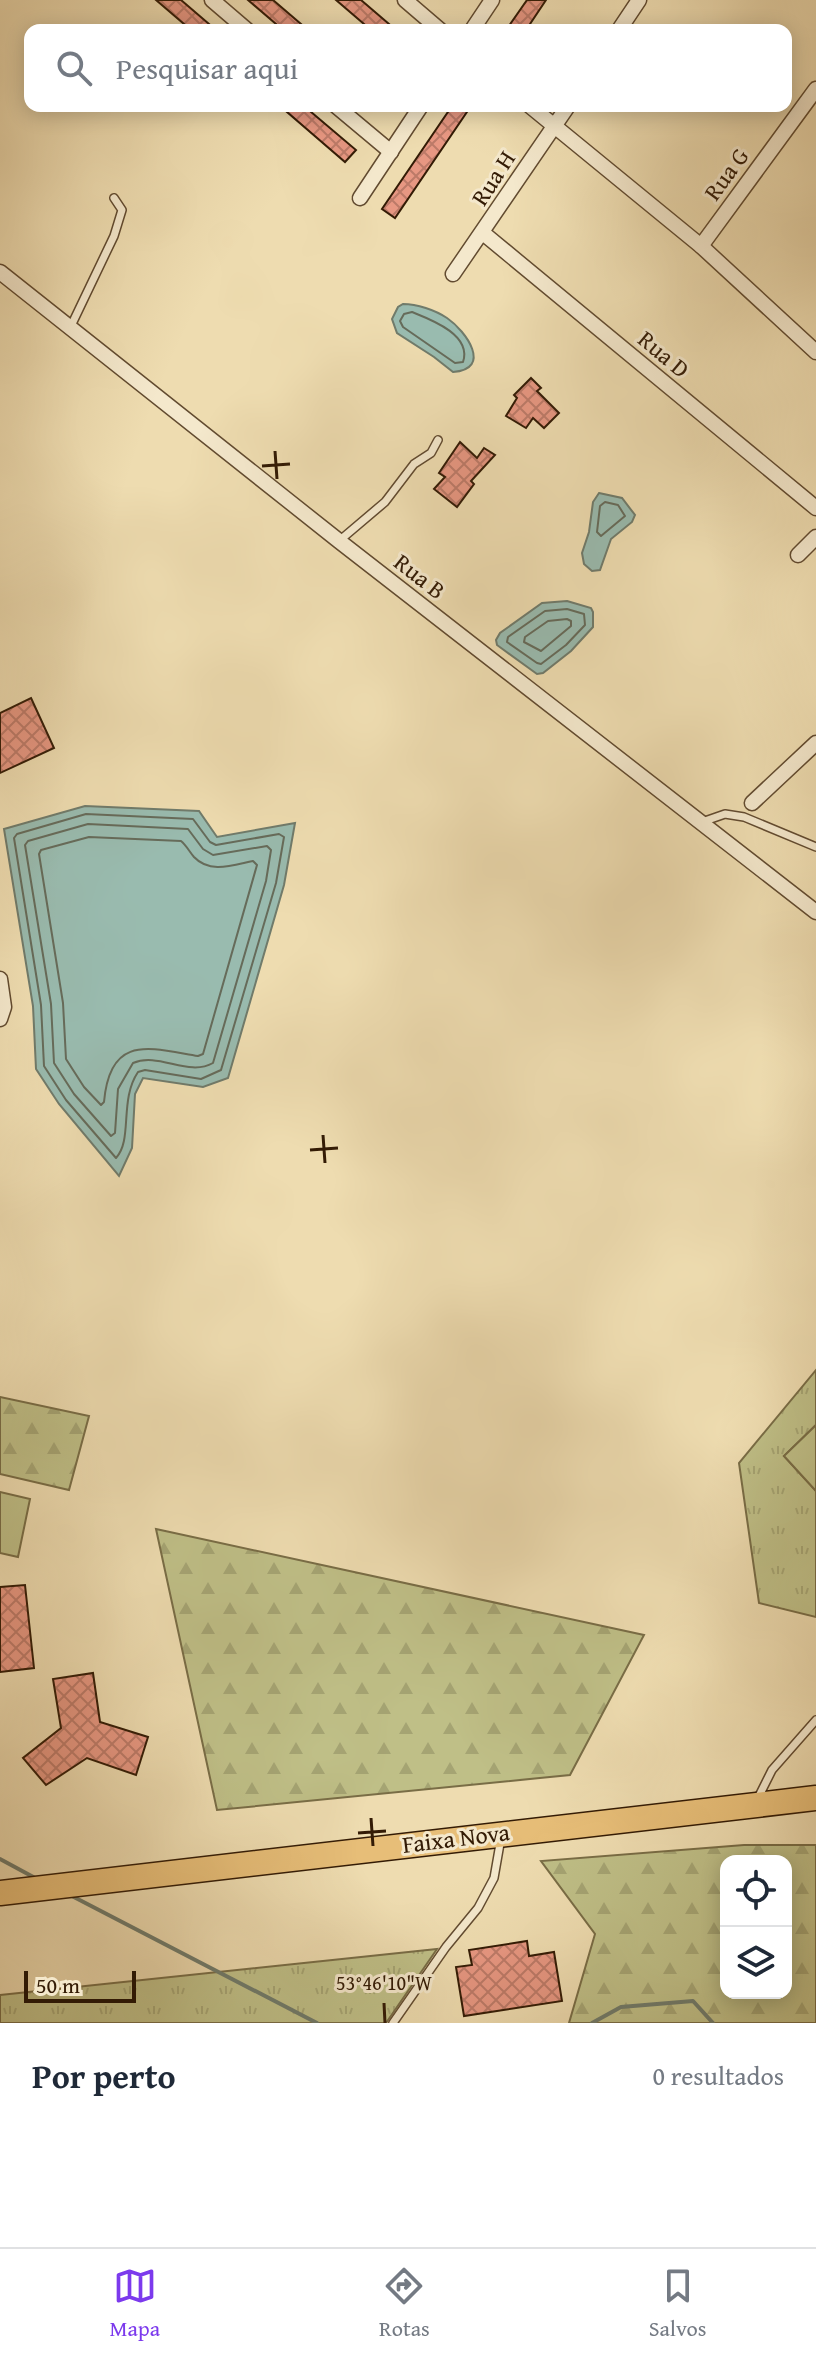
<!DOCTYPE html>
<html lang="pt">
<head>
<meta charset="utf-8">
<style>
  body { margin:0; font-family:"Gentium Book Plus",serif; background:#f6f6f7; color:#1f2937 }
  .controls { position:absolute; right:24px; bottom:24px; display:grid; overflow:hidden; border-radius:16px; box-shadow:0 4px 20px #0003 }
  .controls button { width:72px; height:72px; display:grid; place-items:center; padding:0; border:0; border-bottom:2px solid #e0e1e3; background:#fff; color:#1f2937; font:40px sans-serif }
  .scale { position:absolute; left:24px; bottom:20px; width:112px; box-sizing:border-box; padding-left:8px; border:4px solid #331b05; border-top:0; font-size:22px; line-height:28px; white-space:nowrap; color:#331b05; -webkit-text-stroke:6px #f4e8cc; paint-order:stroke }
  .list { margin:0; padding:0; list-style:none }
  h2 { display:flex; justify-content:space-between; align-items:center; height:104px; margin:0; padding:0 32px; font-size:34px }
  h2 small { font-size:26px; font-weight:400; color:#747a83 }
  .icon { flex:none; width:44px; height:44px; fill:none; stroke:currentColor; stroke-width:2; stroke-linecap:round; stroke-linejoin:round }
  .map { position:relative; flex:none; width:816px; height:2023px; overflow:hidden }
  .search { position:absolute; background:#fff; box-shadow:0 4px 20px #0003; left:24px; right:24px; top:24px; height:88px; display:flex; align-items:center; gap:20px; box-sizing:border-box; padding:0 28px; border-radius:16px; color:#747a83; font-size:30px }
  .sheet { height:224px; background:#fff }
  nav { display:flex; justify-content:space-around; align-items:center; box-sizing:border-box; height:112px; border-top:2px solid #e0e1e3; background:#fff; font-size:22px; color:#747a83 }
  nav a { display:grid; justify-items:center; gap:4px }
  nav .on { color:#7c3aed }
  .map>svg:first-child { display:block }
  .forest { fill:url(#forest-firs); stroke:#796d46; stroke-width:2; fill-rule:evenodd }
  .park { fill:url(#park-tufts); stroke:#796d46; stroke-width:2 }
  .garden { fill:#bfbf87; stroke:#796d46; stroke-width:2 }
  .water { fill:#99bbaf; stroke:#707b6b; stroke-width:2 }
  .lines { fill:none; stroke-linecap:round; stroke-linejoin:round }
  .shore { stroke:#666b5a; stroke-width:2 }
  .stream { stroke:#707b6b; stroke-width:4 }
  .building { fill:url(#building-cross-hatch); stroke:#331b05; stroke-width:2 }
  .service-casing { stroke:#624b30; stroke-width:10 }
  .minor-casing { stroke:#624b30; stroke-width:17 }
  .trunk-casing { stroke:#331b05; stroke-width:27 }
  .service { stroke:#f4e8cc; stroke-width:7 }
  .minor { stroke:#f4e8cc; stroke-width:14 }
  .trunk { stroke:#e7be78; stroke-width:24 }
  .ticks { fill:none; stroke:#331b05; stroke-width:3 }
  .labels { text-anchor:middle; dominant-baseline:central; stroke-width:6; stroke-linejoin:round; paint-order:stroke }
  .street-label { font-size:24px; fill:#331b05; stroke:#f4e8cc }
  .ticks-label { font-size:20px; text-anchor:middle; fill:#331b05; stroke:#f4e8cc; stroke-width:6; stroke-linejoin:round; paint-order:stroke }
</style>
</head>
<body>
<div class="map">
<svg width="816" height="2023" viewBox="0 0 816 2023">
  <defs>
    <pattern id="forest-firs" width="22" height="20" patternUnits="userSpaceOnUse" patternTransform="scale(2)"><rect width="22" height="20" fill="#bfbf87"/><path d="M5 1l3.5 6h-7zM16 11l3.5 6h-7z" fill="#a5a473"/></pattern>
    <pattern id="park-tufts" width="24" height="20" patternUnits="userSpaceOnUse" patternTransform="scale(2)"><rect width="24" height="20" fill="#bfbf87"/><path d="M3 7l-1-3M5 7V3M7 7l1-3M15 17l-1-3M17 17v-4M19 17l1-3" fill="none" stroke="#a5a473"/></pattern>
    <pattern id="building-cross-hatch" width="8" height="8" patternUnits="userSpaceOnUse" patternTransform="scale(2)"><rect width="8" height="8" fill="#e79782"/><path d="M0 0l8 8M0 8l8-8" fill="none" stroke="#bc7a68"/></pattern>
  </defs>
  <rect width="100%" height="100%" fill="#eedcb0"/>
  <filter id="stains"><feTurbulence type="fractalNoise" baseFrequency=".0025" numOctaves="4"/><feColorMatrix values="0 0 0 0 .2 0 0 0 0 .09 0 0 0 0 .02 0 0 0 .5 -.17"/></filter>
  <radialGradient id="worn" r=".72"><stop offset=".6" stop-color="#630" stop-opacity="0"/><stop offset="1" stop-color="#630" stop-opacity=".3"/></radialGradient>
  <g class="forest">
    <path d="M0 1397 89 1416 69 1490 0 1474Z"/>
    <path d="M156 1529 644 1635 570 1775 217 1810Z"/>
    <path d="M744 1845H816V2023H569L595 1934 541 1861ZM786 1861V1993H726V1861Z"/>
  </g>
  <g class="park">
    <path d="M816 1370V1425L784 1456 816 1491V1617L759 1603 739 1463Z"/>
    <path d="M437 1949 386 2023H0V1995Z"/>
  </g>
  <g class="garden">
    <path d="M816 1425V1491L784 1456Z"/>
    <path d="M0 1492 30 1499 18 1557 0 1553Z"/>
  </g>
  <g class="water">
    <path d="M403 304C417 304 435 310 447 318 466 331 493 369 453 372L434 357 397 333 392 319 398 307Z"/>
    <path d="M599 493 622 498 635 515 632 522 611 539 600 570 592 571 584 564 582 553 589 532 593 502Z"/>
    <path d="M567 601 591 608 593 612V627L571 651 543 673 537 674 497 645 496 640 500 633 542 603Z"/>
    <path d="M85 806 199 811 217 837 295 823 284 885 228 1078 203 1087 143 1078 135 1094 132 1148 119 1176 59 1104 36 1069 33 1006 4 829Z"/>
  </g>
  <g class="lines">
    <g class="shore">
      <path d="M412 312C432 320 472 335 463 362L455 363 403 327 400 321 404 314Z"/>
      <path d="M605 502 618 505 625 516 601 536 597 532 600 506Z"/>
      <path d="M567 609 584 614 585 625 566 645 541 664 537 663 507 642 508 637 545 611Z"/>
      <path d="M567 619 571 621V626L541 651 524 642 525 637 548 621Z"/>
      <path d="M86 814 193 819 210 842 216 845 279 834 284 837 276 883 221 1070 201 1079 145 1070 138 1072C119 1100 133 1140 116 1158L66 1100 44 1066 41 1005 14 838 17 834Z"/>
      <path d="M88 824 188 829 203 849 213 855 267 846 271 850 266 881 213 1063C188 1077 159 1052 133 1063L118 1089 115 1133 111 1136 74 1094 54 1063 51 1004 25 845 28 841Z"/>
      <path d="M89 837 181 841C186 845 189 851 194 857 210 874 233 865 253 861L257 865 203 1054 198 1056C149 1048 110 1034 104 1102L101 1105 84 1087 66 1059 63 1003 39 854 41 850Z"/>
    </g>
    <g class="stream">
      <path d="M0 1859 37 1879"/>
      <path d="M70 1895 317 2023"/>
      <path d="M592 2023 621 2007 693 2001 713 2023"/>
    </g>
  </g>
  <g class="building">
    <path d="M156 0H181L216 30H191Z"/>
    <path d="M248 0H273L308 30H283Z"/>
    <path d="M336 0H361L396 30H371Z"/>
    <path d="M527 0H546L526 30H506Z"/>
    <path d="M280 106H304L356 150 345 162Z"/>
    <path d="M452 106H471L395 218 382 209Z"/>
    <path d="M531 378 541 388 537 391 559 413 544 428 533 418 526 428 506 416 517 398 514 395Z"/>
    <path d="M460 442 477 458 484 448 495 455 471 481 474 484 457 507 434 489 445 477 439 473Z"/>
    <path d="M31 698 54 748 0 773V713Z"/>
    <path d="M25 1585 34 1668 0 1672V1587Z"/>
    <path d="M93 1673 100 1722 148 1737 136 1775 87 1758 46 1785 23 1758 61 1728 53 1679Z"/>
    <path d="M527 1941 529 1956 554 1952 562 2001 464 2016 456 1967 472 1965 469 1950Z"/>
  </g>
  <g class="lines">
    <g class="service-casing">
      <g id="service">
        <path d="M71 326 114 236 122 210 114 198"/>
        <path d="M339 541 385 502 414 464 431 453 438 440"/>
        <path d="M702 822 725 814 744 817 816 847"/>
        <path d="M758 1798 772 1770 816 1720"/>
        <path d="M393 2023 446 1947 478 1908 494 1878 501 1838"/>
      </g>
    </g>
    <g class="minor-casing">
      <g id="minor">
        <path d="M212 0 247 30"/>
        <path d="M405 0 440 30"/>
        <path d="M472 30 492 0"/>
        <path d="M619 30 639 0"/>
        <path d="M336 106 391 152"/>
        <path d="M530 106 701 246 816 352"/>
        <path d="M360 198 421 106"/>
        <path d="M483 233 816 508"/>
        <path d="M701 246 816 89"/>
        <path d="M0 272 339 541 816 912"/>
        <path d="M453 274 568 106"/>
        <path d="M798 555 816 537"/>
        <path d="M752 803 816 743"/>
        <path d="M0 979 4 1007 0 1019"/>
      </g>
    </g>
    <g class="trunk-casing">
      <path id="trunk" d="M0 1893 816 1798"/>
    </g>
    <use href="#service" class="service"/>
    <use href="#minor" class="minor"/>
    <use href="#trunk" class="trunk"/>
  </g>
  <path class="ticks" d="M275 451 277 479M262 466 290 464M323 1135 325 1163M310 1150 338 1148M371 1818 373 1846M358 1833 386 1831M384 2003 385 2023"/>
  <g class="labels">
    <g class="street-label">
      <text transform="translate(726 174) rotate(-54)">Rua G</text>
      <text transform="translate(493 178) rotate(-57)">Rua H</text>
      <text transform="translate(664 354) rotate(40)">Rua D</text>
      <text transform="translate(420 576) rotate(38)">Rua B</text>
      <text transform="translate(456 1838) rotate(-7)">Faixa Nova</text>
    </g>
  </g>
  <g class="ticks-label">
    <text x="384" y="1990">53°46'10"W</text>
  </g>
  <rect width="100%" height="100%" filter="url(#stains)"/>
  <rect width="100%" height="100%" fill="url(#worn)"/>
</svg>
<div class="controls">
<button><svg class="icon" aria-label="locate" viewBox="0 0 24 24"><circle cx="12" cy="12" r="6"/><path d="M12 2v4M12 18v4M2 12h4M18 12h4"/></svg></button>
<button><svg class="icon" aria-label="layers" viewBox="0 0 24 24"><path d="M12 4l9 5-9 5-9-5zM3 14l9 5 9-5"/></svg></button>
</div>
<div class="scale">50 m</div>
<div class="search"><svg class="icon" aria-label="search" viewBox="0 0 24 24"><circle cx="10" cy="10" r="6"/><path d="M15 15l6 6"/></svg>Pesquisar aqui</div>
</div>
<section class="sheet">
<h2>Por perto<small>0 resultados</small></h2>
<ul class="list">
</ul>
</section>
<nav>
<a class="on"><svg class="icon" aria-label="map" viewBox="0 0 24 24"><path d="M3 6l6-2 6 2 6-2v14l-6 2-6-2-6 2zM9 4v14M15 6v14"/></svg>Mapa</a>
<a><svg class="icon" aria-label="directions" viewBox="0 0 24 24"><path d="M12 3l9 9-9 9-9-9zM9 14v-3h6M13 9l2 2-2 2"/></svg>Rotas</a>
<a><svg class="icon" aria-label="saved" viewBox="0 0 24 24"><path d="M7 4h10v16l-5-4-5 4z"/></svg>Salvos</a>
</nav>
</body>
</html>
